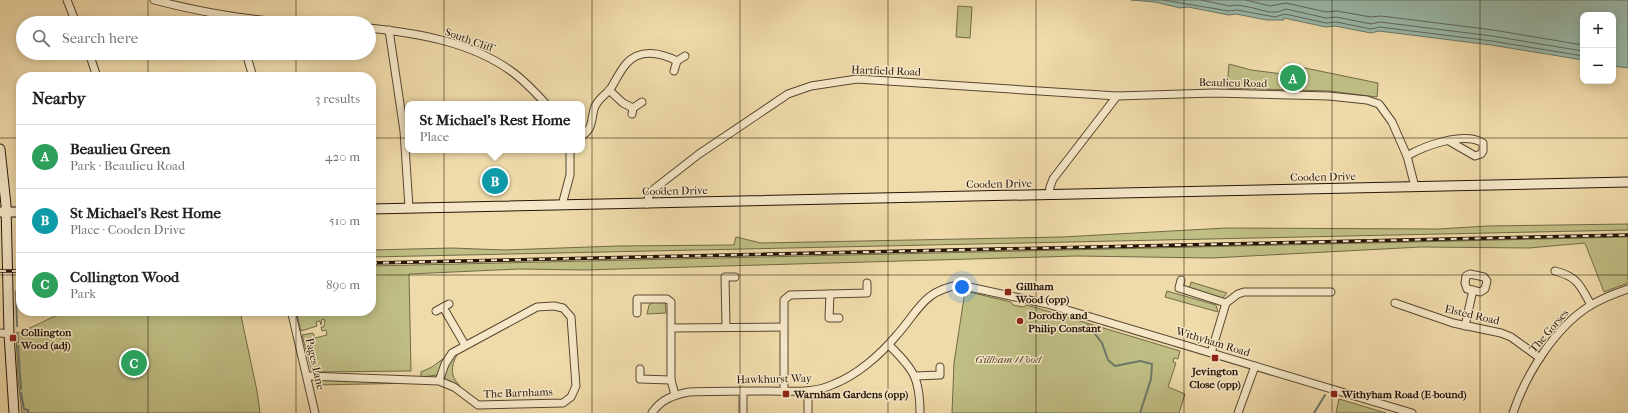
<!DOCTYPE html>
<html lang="en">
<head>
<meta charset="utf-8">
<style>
  body { margin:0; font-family:"IM FELL French Canon",serif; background:#f6f6f6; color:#202124 }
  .controls { position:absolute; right:12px; top:12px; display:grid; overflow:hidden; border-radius:8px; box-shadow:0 2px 10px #0003 }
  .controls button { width:36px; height:36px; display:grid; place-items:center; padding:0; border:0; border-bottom:1px solid #e0e0e0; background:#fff; color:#202124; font:20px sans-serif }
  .you { position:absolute; left:962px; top:287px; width:14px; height:14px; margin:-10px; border:3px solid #fff; border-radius:50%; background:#1a73e8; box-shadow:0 0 0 6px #1a73e833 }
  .badge { display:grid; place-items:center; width:26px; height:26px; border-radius:50%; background:#8f2418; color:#fff; font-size:13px; font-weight:700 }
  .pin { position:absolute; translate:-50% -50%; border:2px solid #fff; box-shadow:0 1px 4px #0006 }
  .popup { position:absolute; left:405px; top:101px; width:180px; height:52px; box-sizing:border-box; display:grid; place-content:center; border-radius:8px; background:#fff; filter:drop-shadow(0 1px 3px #0005); font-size:13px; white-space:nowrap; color:#757577 }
  .popup b { font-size:15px; color:#202124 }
  .popup::after { content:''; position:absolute; left:50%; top:100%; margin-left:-8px; border:8px solid transparent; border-top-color:#fff }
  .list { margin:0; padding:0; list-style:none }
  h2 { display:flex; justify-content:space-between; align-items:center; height:52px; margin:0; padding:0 16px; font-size:17px }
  h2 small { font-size:13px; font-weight:400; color:#757577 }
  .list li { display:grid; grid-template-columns:26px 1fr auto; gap:12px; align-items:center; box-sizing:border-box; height:64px; padding:0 16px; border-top:1px solid #e0e0e0 }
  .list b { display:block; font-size:15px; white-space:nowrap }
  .list p { margin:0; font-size:13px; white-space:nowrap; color:#757577 }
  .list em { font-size:13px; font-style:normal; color:#757577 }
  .icon { flex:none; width:22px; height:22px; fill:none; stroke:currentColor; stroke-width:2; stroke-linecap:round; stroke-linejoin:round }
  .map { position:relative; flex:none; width:1628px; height:413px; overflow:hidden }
  .search { position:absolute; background:#fff; box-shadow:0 2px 10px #0003; left:16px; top:16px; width:360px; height:44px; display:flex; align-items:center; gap:10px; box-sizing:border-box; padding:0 14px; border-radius:22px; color:#757577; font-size:15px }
  .panel { position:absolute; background:#fff; box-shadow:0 2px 10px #0003; left:16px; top:72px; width:360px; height:244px; border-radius:16px }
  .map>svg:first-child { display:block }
  .green { fill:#bfbe84; stroke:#726a46 }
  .water { fill:#9abaab; stroke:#6c786a }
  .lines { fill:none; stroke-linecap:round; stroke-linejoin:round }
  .shore { stroke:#60685a; stroke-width:1 }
  .stream { stroke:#6c786a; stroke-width:2 }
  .street-casing { stroke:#584630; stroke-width:9 }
  .secondary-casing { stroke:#261508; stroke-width:11 }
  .street { stroke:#f5e7c7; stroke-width:7 }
  .secondary { stroke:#f5e7c7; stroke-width:9 }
  .rail-casing { stroke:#261508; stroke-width:3.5 }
  .rail { stroke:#f5e7c7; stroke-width:2; stroke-dasharray:6; stroke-linecap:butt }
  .grid { fill:none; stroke:#261508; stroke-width:1; stroke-opacity:0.55 }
  .poi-dot { fill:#8f2418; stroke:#f5e7c7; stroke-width:1.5 }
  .labels { text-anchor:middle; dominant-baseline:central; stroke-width:3; stroke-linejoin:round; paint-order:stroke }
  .street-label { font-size:11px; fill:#261508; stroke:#f5e7c7 }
  .poi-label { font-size:11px; font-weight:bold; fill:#261508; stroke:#f5e7c7; text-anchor:start }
  .park-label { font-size:11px; font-style:italic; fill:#54482d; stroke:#f5e7c7 }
</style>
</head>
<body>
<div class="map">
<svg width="1628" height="413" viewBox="0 0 1628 413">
  <rect width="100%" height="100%" fill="#efdaa9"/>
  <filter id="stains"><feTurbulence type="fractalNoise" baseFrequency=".005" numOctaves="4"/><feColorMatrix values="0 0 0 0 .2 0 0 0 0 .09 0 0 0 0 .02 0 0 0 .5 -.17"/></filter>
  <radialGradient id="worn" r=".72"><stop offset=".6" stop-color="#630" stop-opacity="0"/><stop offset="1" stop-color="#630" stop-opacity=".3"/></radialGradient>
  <g class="green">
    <path d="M958 6 972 7 970 38 956 37Z"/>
    <path d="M1229 64 1251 70 1283 74 1305 68 1378 83 1377 97 1329 91 1227 88Z"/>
    <path d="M1628 224V230L371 257V250L452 248 504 250 618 246 734 245 736 237 761 243 1062 237 1226 228 1438 229 1488 226Z"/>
    <path d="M1628 237V283L1604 292 1585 243 1529 248 1421 247 1212 258 1077 256 584 270 519 269 409 274 411 371 312 372 302 335 313 333 315 338 327 335 326 330 322 331 321 327H324L325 320 322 319 321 325 320 321 316 322 317 326 301 331 296 311H371V266Z"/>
    <path d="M1191 282 1227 293 1222 299 1189 289Z"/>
    <path d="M965 291 1011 302 1013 305 1023 307 1027 305 1180 351 1178 359 1174 358 1173 362 1176 363 1168 387 1185 394 1179 413H952L954 363Z"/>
    <path d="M1167 291 1216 305 1218 312 1165 297Z"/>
    <path d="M654 301 665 302 666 313 647 314 649 305Z"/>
    <path d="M67 311H96L117 315H120L121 311H240L257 391 260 413H22L18 378 16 334C34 327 49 318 67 311Z"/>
    <path d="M459 352C454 359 450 369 454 378 456 382 460 385 461 389L446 380 444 375 453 357Z"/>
    <path d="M444 358 437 375 421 377V372L432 367Z"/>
    <path d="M320 380 418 383 315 385 316 381Z"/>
    <path d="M1339 399 1386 413H1336Z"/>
  </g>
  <path class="water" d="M1131 0H1628V68L1613 66V15H1583V60L1491 45 1379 31 1371 33 1335 26 1326 27 1284 18V20H1267L1236 14 1229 15 1188 7 1180 8 1155 2Z"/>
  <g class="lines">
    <g class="shore">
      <path d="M1163 0 1229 11 1237 10 1275 17 1285 14 1326 23 1336 22 1371 29 1380 27 1492 41 1583 56"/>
      <path d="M1201 0 1229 6 1237 5 1249 7 1269 12H1278L1286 9 1326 18 1336 17 1371 24 1380 22 1492 36 1583 51"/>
      <path d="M1246 0 1270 6 1286 3 1326 12 1337 11 1371 17 1381 16 1493 30 1583 45"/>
    </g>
    <g class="stream">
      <path d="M16 292 17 326"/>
      <path d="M1088 325 1102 343 1108 360 1115 366 1140 361 1152 364 1151 379 1140 413"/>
      <path d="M17 333 18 342"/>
      <path d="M18 346 21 389"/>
      <path d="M21 393 24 409 28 410V413"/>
      <path d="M1314 413 1325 395"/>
    </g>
    <g class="street-casing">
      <g id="street">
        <path d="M67 0 76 23"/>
        <path d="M154 0C200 12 246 20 293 23"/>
        <path d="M369 28C417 33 471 42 511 71 524 80 535 92 546 104"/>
        <path d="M389 30 404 131 409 208"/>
        <path d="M89 53 97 77"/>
        <path d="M246 53 253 77"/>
        <path d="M674 71 677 61 685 56"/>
        <path d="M609 90 623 103 633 108"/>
        <path d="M632 114 633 108 642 102"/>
        <path d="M582 136C593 128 591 121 594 109 597 99 606 95 611 88 616 80 620 71 626 64 640 48 661 53 677 61"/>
        <path d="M1407 156C1424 146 1464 131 1483 143V151L1481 154 1475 156 1449 141"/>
        <path d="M1049 195 1050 187 1053 179 1117 96"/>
        <path d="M647 204 649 196 654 189 699 154 788 94 811 86 857 79 1117 96 1214 93 1329 96 1367 100 1379 104 1392 122 1407 156 1415 187"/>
        <path d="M562 205 570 175V150"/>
        <path d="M1555 271C1578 277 1580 285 1591 305"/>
        <path d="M1181 280 1179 288 1226 303"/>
        <path d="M830 294 829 318H839"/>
        <path d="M1395 303 1453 323 1501 333 1511 337 1540 358"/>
        <path d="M443 307 465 345"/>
        <path d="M436 311 449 304"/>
        <path d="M637 313V299H667L671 302V380L675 395"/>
        <path d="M292 314 315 413"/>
        <path d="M1465 326 1473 290 1467 289 1465 283 1466 276 1470 274 1484 277 1487 281 1485 289 1480 292 1473 290"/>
        <path d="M726 327 725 277H735"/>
        <path d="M672 328 783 327"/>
        <path d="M0 333 9 334"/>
        <path d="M889 345C913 369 920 377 920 413"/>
        <path d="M1211 353 1226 303 1238 294 1244 292H1331"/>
        <path d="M640 369V379L671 380"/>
        <path d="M307 376 439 381 454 387 478 405 563 403 571 397 576 386 571 317 563 308 554 306 537 307 452 353 445 364 439 381"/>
        <path d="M916 376 940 375V367"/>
        <path d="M743 391V413"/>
        <path d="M784 391V300L790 295 867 293V283"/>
        <path d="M808 391V413"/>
        <path d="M652 413C661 399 674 395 689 392 715 391 742 391 768 391 791 391 813 394 834 384 857 375 880 355 896 336 918 312 923 290 960 285L1047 304 1412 413"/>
        <path d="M1238 413 1255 366"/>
        <path d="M1513 413C1526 374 1555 327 1591 305 1603 298 1616 293 1628 289"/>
      </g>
    </g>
    <g class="secondary-casing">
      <g id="secondary">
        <path d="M0 149 6 205 9 334 14 413"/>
        <path d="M371 209 1628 182"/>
        <path d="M0 212H21"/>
      </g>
    </g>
    <use href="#street" class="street"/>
    <use href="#secondary" class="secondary"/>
    <g class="rail-casing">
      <g id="rail">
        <path d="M371 263 1628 235"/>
        <path d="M0 271H21"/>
      </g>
    </g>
    <use href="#rail" class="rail"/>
  </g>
  <path class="grid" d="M148 0V23M296 0V23M444 0V413M592 0V413M740 0V413M888 0V413M1036 0V413M1184 0V413M1332 0V413M1480 0V413M148 53V77M296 53V77M0 138H21M371 138H1628M0 275H21M371 275H1628M148 311V413M296 311V413"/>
  <g class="poi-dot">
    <rect x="1004" y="288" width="8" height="8" rx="2"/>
    <circle cx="1020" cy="321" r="4"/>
    <rect x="9" y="334" width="8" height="8" rx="2"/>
    <rect x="1211" y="354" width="8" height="8" rx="2"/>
    <rect x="782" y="390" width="8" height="8" rx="2"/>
    <rect x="1330" y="390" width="8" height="8" rx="2"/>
  </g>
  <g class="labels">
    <g class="street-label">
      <text transform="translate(469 40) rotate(20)">South Cliff</text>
      <text transform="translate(886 71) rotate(2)">Hartfield Road</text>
      <text transform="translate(1233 83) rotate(1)">Beaulieu Road</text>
      <text transform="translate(1323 177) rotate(-1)">Cooden Drive</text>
      <text transform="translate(999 184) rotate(-1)">Cooden Drive</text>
      <text transform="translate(675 191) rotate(-1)">Cooden Drive</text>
      <text transform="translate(1472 315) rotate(13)">Elsted Road</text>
      <text transform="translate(1549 331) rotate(-49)">The Gorses</text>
      <text transform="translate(1213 342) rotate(17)">Withyham Road</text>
      <text transform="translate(315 364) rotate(77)">Pages Lane</text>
      <text transform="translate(774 379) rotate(-1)">Hawkhurst Way</text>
      <text transform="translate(518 393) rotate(-2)">The Barnhams</text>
    </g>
    <g class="poi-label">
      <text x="1016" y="286">Gillham<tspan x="1016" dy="13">Wood (opp)</tspan></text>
      <text x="1028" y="315">Dorothy and<tspan x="1028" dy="13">Philip Constant</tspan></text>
      <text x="21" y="332">Collington<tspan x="21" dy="13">Wood (adj)</tspan></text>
      <text x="1215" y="371" text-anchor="middle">Jevington<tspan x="1215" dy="13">Close (opp)</tspan></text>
      <text x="794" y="394">Warnham Gardens (opp)</text>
      <text x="1342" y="394">Withyham Road (E-bound)</text>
    </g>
    <g class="park-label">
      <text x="1008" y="359">Gillham Wood</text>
    </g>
  </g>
  <rect width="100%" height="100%" filter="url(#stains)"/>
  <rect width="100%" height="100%" fill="url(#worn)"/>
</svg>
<div class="controls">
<button>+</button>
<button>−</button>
</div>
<div class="you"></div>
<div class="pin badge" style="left:1293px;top:78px;background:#2e9e5b">A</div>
<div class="pin badge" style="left:495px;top:181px;background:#0f9aa8">B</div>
<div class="popup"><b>St Michael's Rest Home</b>Place</div>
<div class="pin badge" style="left:134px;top:363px;background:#2e9e5b">C</div>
<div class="search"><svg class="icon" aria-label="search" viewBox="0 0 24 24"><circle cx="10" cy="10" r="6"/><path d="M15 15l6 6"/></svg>Search here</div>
<section class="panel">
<h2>Nearby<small>3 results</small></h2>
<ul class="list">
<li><span class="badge" style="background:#2e9e5b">A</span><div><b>Beaulieu Green</b><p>Park · Beaulieu Road</p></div><em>420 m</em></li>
<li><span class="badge" style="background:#0f9aa8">B</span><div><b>St Michael's Rest Home</b><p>Place · Cooden Drive</p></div><em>510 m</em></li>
<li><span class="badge" style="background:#2e9e5b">C</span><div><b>Collington Wood</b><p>Park</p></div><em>890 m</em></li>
</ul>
</section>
</div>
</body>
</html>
